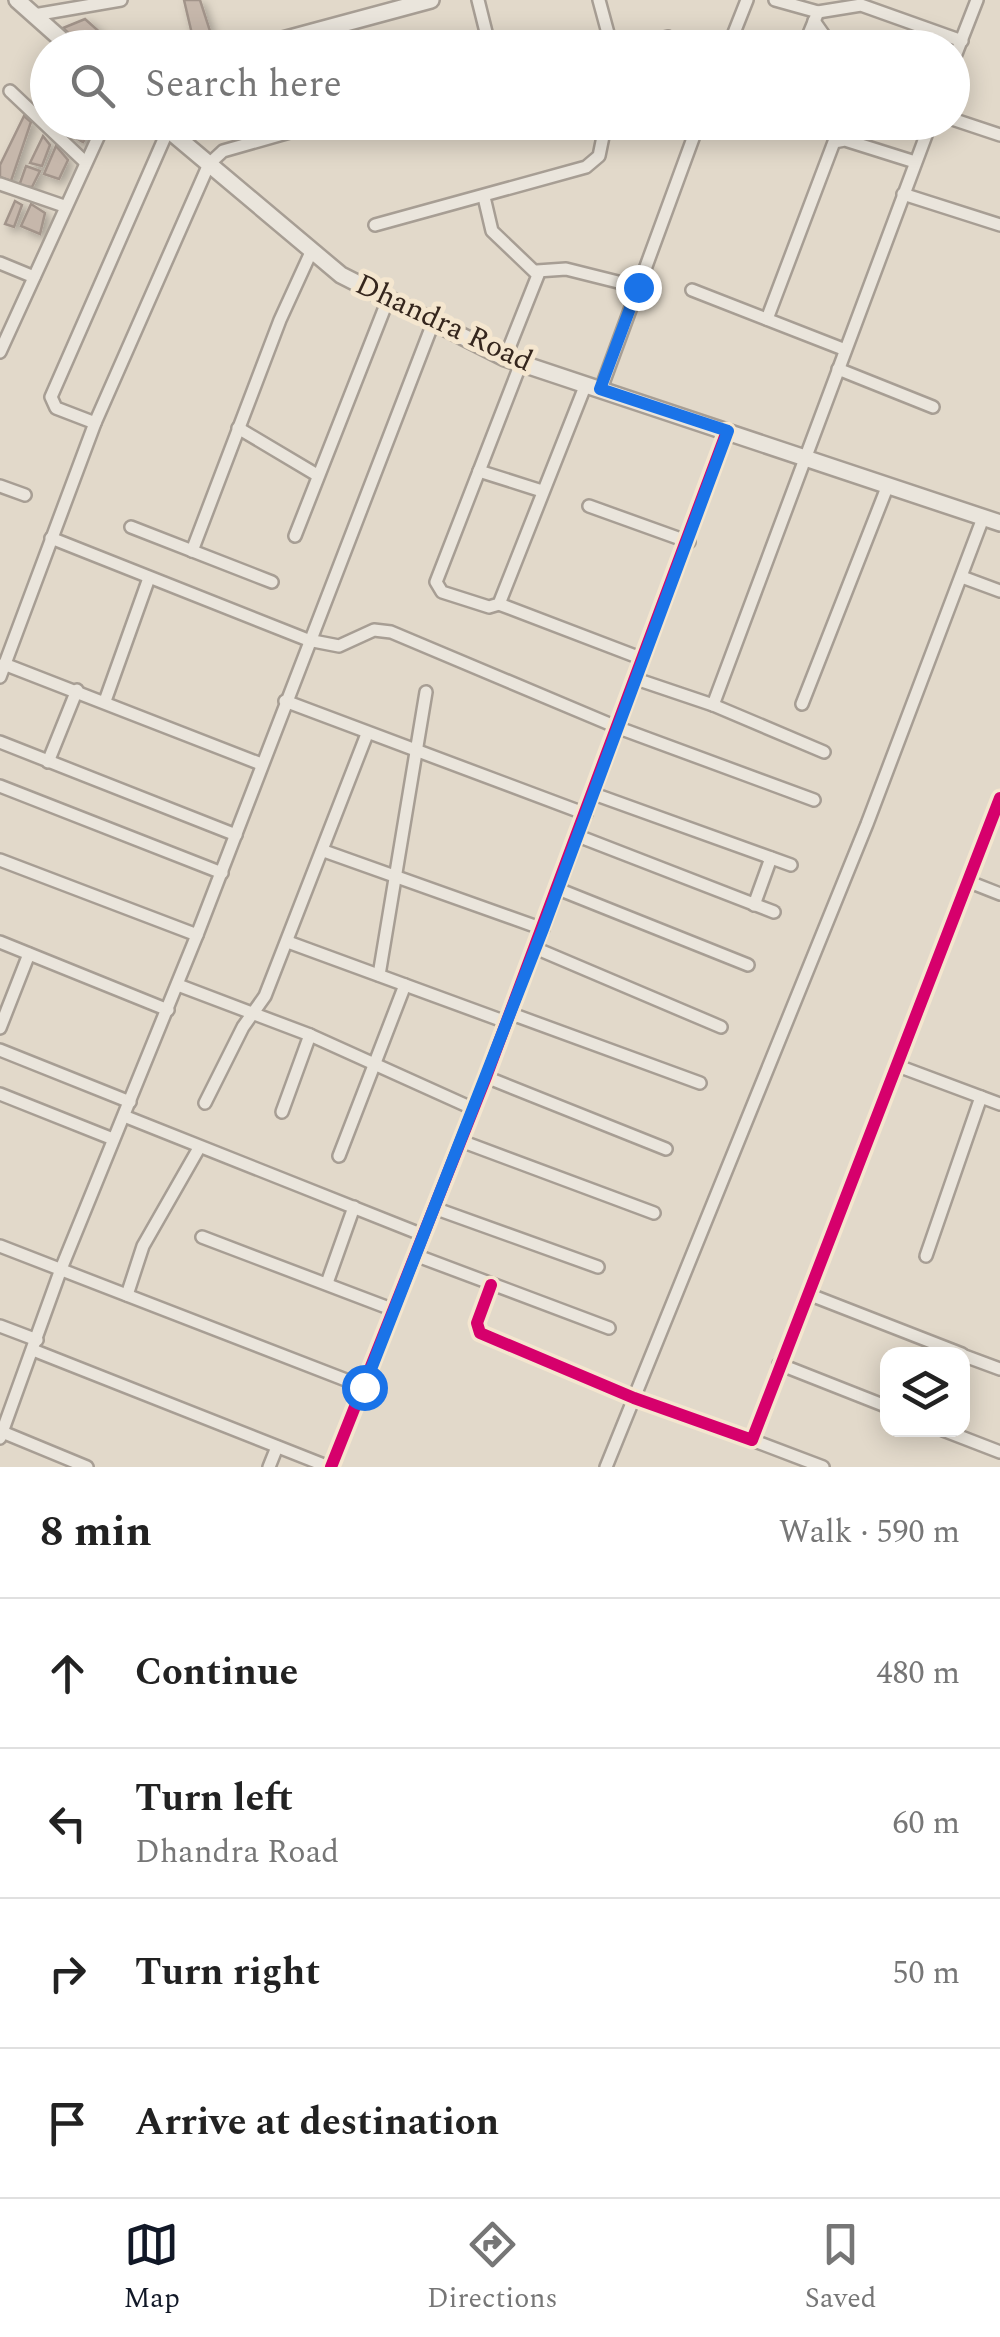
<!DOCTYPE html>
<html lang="en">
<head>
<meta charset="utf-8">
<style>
  body { margin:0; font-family:Spectral,serif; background:#f2f2f2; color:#222 }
  .controls { position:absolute; right:30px; bottom:30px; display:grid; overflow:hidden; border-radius:20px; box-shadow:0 5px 25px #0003 }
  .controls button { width:90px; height:90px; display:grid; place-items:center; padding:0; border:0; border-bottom:2px solid #e0e0e0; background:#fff; color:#222; font:50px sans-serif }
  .stop { position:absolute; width:30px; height:30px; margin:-22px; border:8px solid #1a73e8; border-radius:50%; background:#fff }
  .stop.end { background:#1a73e8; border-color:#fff; box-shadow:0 2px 10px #0008 }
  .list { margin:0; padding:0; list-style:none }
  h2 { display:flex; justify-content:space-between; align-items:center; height:130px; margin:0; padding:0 40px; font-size:42px }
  h2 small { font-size:32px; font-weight:400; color:#767676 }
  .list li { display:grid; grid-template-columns:65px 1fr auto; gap:30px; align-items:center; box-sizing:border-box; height:150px; padding:0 40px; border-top:2px solid #e0e0e0 }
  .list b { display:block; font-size:38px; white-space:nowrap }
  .list p { margin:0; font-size:32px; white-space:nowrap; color:#767676 }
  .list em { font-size:32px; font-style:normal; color:#767676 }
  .icon { flex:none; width:55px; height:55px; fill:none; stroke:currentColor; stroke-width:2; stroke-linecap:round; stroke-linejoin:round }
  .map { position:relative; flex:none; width:1000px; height:1467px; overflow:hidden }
  .search { position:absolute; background:#fff; box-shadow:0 5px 25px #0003; left:30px; right:30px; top:30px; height:110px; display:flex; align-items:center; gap:25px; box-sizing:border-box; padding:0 35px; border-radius:55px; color:#767676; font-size:38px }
  .sheet { height:730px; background:#fff }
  nav { display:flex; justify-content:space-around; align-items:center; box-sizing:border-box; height:140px; border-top:2px solid #e0e0e0; background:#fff; font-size:28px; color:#767676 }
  nav a { display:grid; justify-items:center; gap:5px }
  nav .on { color:#111827 }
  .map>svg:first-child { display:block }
  .building { fill:#c6b7ab; stroke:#a2948a; stroke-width:2.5; filter:url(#shadow) }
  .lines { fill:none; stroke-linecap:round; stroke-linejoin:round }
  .minor-casing { stroke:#a79e94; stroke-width:16 }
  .tertiary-casing { stroke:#a79e94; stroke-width:20 }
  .minor { stroke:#eae5dc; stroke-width:11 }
  .tertiary { stroke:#eae5dc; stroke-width:15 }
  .cycleway-casing { stroke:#f4e6cf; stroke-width:19 }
  .cycleway { stroke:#d6006c; stroke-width:12 }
  .route { stroke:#1a73e8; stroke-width:12 }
  .labels { text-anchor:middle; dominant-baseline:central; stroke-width:10; stroke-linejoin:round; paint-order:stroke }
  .street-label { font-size:30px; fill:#35261d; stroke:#f4e6cf }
</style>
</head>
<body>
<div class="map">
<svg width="1000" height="1467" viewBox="0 0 1000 1467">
  <defs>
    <filter id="shadow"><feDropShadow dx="4.5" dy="4.5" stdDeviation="5" flood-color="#0004"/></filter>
  </defs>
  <rect width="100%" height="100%" fill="#e2d9ca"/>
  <g class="building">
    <path d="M184 0H200L210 31 192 34Z"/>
    <path d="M85 19 113 44 109 48H84L63 28Z"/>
    <path d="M213 34 217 46 194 48 191 41Z"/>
    <path d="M24 116 31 122 11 181 0 177V165Z"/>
    <path d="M69 122H96L83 142 64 131Z"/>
    <path d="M43 136 50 145 42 166 30 163Z"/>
    <path d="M56 146 68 160 59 179 44 174Z"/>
    <path d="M26 166 40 171 32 187 19 186Z"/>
    <path d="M15 201 22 205 14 227 5 224Z"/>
    <path d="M31 204 45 213 40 234 21 226Z"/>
  </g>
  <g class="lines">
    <g class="minor-casing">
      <g id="minor">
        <path d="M478 0 490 48"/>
        <path d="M599 0 612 48"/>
        <path d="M775 0 818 12 861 5 962 41"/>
        <path d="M34 15 121 0"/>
        <path d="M814 21 833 48"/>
        <path d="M622 48 668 37"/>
        <path d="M728 48 747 0"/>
        <path d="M803 48 818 12"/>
        <path d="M952 64 977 0"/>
        <path d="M10 91 84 161"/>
        <path d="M952 119 1000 135"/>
        <path d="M0 184 64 206"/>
        <path d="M903 194 1000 225"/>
        <path d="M484 197 492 231 538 275 505 358"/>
        <path d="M375 225 586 167 599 156 606 122"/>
        <path d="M0 263 34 277"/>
        <path d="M537 271 566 269 638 287"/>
        <path d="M692 290 843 349"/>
        <path d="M767 319 834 142 845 140 915 162"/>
        <path d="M0 352 105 122"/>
        <path d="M521 363 436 582 442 592 489 607 499 604 586 384"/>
        <path d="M838 369 933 407"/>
        <path d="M601 389 699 122"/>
        <path d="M95 423 56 408 51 397 168 130"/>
        <path d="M238 428 317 475"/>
        <path d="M479 471 542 491"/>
        <path d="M0 486 25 495"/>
        <path d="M589 506 689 542"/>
        <path d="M131 527 272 582"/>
        <path d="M295 536 387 302"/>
        <path d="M51 538 308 640 339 646 374 630 391 632 619 728 814 800"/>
        <path d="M192 551 280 320 312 250"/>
        <path d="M962 577 1000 591"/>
        <path d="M499 604 643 659"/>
        <path d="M4 664 261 764"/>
        <path d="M0 677 95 423 209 164 223 151 325 122"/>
        <path d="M636 679 713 705 824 752"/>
        <path d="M105 701 149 578"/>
        <path d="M285 701 586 814"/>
        <path d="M802 704 888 485"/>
        <path d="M713 705 931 122"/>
        <path d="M0 742 236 835"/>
        <path d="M48 762 77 690"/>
        <path d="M0 786 222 873"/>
        <path d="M594 794 791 865"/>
        <path d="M578 836 774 912"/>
        <path d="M324 851 543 929"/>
        <path d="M0 860 197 935 433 323"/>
        <path d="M967 881 1000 894"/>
        <path d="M558 889 748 965"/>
        <path d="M754 905 771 858"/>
        <path d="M0 942 168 1010"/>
        <path d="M288 942 506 1022"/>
        <path d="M535 948 721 1027"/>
        <path d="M379 975 426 692"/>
        <path d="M178 985 310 1035 474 1109"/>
        <path d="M509 1013 700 1083"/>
        <path d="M0 1028 29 954"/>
        <path d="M0 1050 130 1102"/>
        <path d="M898 1066 1000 1104"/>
        <path d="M486 1077 666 1149"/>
        <path d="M0 1094 113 1139"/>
        <path d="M205 1103 243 1027 265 996 367 734"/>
        <path d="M282 1112 310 1035"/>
        <path d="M124 1116 423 1235"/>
        <path d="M461 1141 654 1213"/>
        <path d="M339 1156 405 985"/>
        <path d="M434 1208 598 1267"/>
        <path d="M202 1237 394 1310"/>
        <path d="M0 1246 364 1387"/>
        <path d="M415 1255 609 1328"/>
        <path d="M926 1256 981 1097"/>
        <path d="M327 1283 354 1207"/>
        <path d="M491 1285 477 1323 480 1333 634 1398 752 1440 1000 798"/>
        <path d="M808 1294 962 1354"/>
        <path d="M127 1295 143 1246 199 1148"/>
        <path d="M0 1326 37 1340"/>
        <path d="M33 1350 329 1467"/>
        <path d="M962 1355 1000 1369"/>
        <path d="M779 1364 888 1407"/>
        <path d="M943 1430 1000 1452"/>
        <path d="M0 1431 87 1467"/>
        <path d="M0 1438 61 1269 197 935"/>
        <path d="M752 1440 823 1467"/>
        <path d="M269 1467 277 1447"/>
        <path d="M331 1467 486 1077 727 431"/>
        <path d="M606 1467 867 824 983 518"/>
      </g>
    </g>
    <g class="tertiary-casing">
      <g id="tertiary">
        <path d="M17 0 71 48"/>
        <path d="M253 48 431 0"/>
        <path d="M159 122 341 275 505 358 1000 523"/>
      </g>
    </g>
    <use href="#minor" class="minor"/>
    <use href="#tertiary" class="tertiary"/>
    <g class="cycleway-casing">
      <g id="cycleway">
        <path d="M491 1285 477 1323 480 1333 634 1398 752 1440 1000 798"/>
        <path d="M331 1467 486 1077 727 431"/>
      </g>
    </g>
    <use href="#cycleway" class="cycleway"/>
  </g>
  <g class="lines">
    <path class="route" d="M364 1387 543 929 728 431 600 389 638 287"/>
  </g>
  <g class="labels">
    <g class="street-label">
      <text transform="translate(444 323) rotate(25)">Dhandra Road</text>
    </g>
  </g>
</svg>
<div class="controls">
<button><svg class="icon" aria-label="layers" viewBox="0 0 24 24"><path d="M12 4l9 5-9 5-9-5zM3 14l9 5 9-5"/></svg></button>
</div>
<div class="stop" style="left:364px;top:1387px"></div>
<div class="stop end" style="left:638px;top:287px"></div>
<div class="search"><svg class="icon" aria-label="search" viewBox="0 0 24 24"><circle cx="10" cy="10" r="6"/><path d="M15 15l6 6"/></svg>Search here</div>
</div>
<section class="sheet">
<h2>8 min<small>Walk · 590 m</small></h2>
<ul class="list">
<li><svg class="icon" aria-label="ahead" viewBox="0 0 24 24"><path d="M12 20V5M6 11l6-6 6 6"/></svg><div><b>Continue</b></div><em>480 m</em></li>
<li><svg class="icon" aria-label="left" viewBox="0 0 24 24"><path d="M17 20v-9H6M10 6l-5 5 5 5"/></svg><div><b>Turn left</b><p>Dhandra Road</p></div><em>60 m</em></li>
<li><svg class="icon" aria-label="right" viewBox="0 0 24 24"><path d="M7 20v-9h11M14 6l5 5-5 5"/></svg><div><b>Turn right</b></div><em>50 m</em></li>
<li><svg class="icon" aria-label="arrive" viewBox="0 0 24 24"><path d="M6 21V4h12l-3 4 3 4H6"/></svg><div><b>Arrive at destination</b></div></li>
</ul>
</section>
<nav>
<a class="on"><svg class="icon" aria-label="map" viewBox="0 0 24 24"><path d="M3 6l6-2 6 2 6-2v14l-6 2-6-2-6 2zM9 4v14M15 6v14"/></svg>Map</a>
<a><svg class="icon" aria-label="directions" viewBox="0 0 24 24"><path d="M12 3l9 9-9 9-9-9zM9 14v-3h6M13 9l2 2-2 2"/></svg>Directions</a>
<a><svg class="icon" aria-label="saved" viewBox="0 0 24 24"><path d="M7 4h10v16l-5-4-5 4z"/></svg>Saved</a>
</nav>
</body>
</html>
